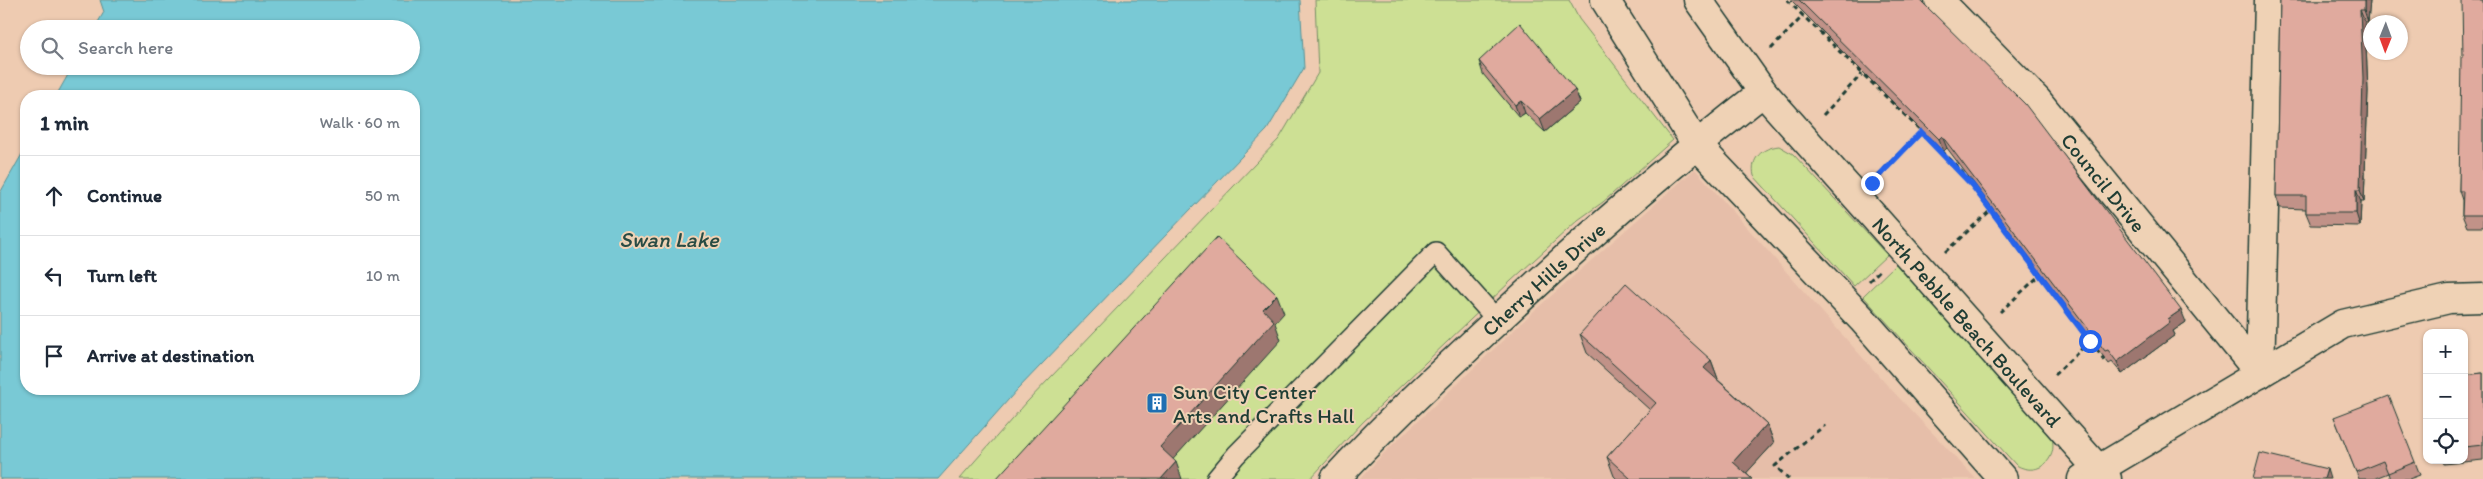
<!DOCTYPE html>
<html lang="en">
<head>
<meta charset="utf-8">
<style>
  body { margin:0; font-family:Itim,sans-serif; background:#f2f2f3; color:#1f2937 }
  .controls { position:absolute; right:15px; bottom:15px; display:grid; overflow:hidden; border-radius:10px; box-shadow:0 1px 4px #0004 }
  .controls button { width:45px; height:45px; display:grid; place-items:center; padding:0; border:0; border-bottom:1px solid #e0e1e3; background:#fff; color:#1f2937; font:25px sans-serif }
  .compass { position:absolute; left:2363px; top:15px; width:45px; height:45px; border-radius:50%; background:#fff; box-shadow:0 1px 4px #0004; rotate:181deg }
  .stop { position:absolute; width:15px; height:15px; margin:-11px; border:4px solid #2563eb; border-radius:50%; background:#fff }
  .stop.end { background:#2563eb; border-color:#fff; box-shadow:0 1px 5px #0008 }
  .list { margin:0; padding:0; list-style:none }
  h2 { display:flex; justify-content:space-between; align-items:center; height:65px; margin:0; padding:0 20px; font-size:21px }
  h2 small { font-size:16px; font-weight:400; color:#747a83 }
  .list li { display:grid; grid-template-columns:32px 1fr auto; gap:15px; align-items:center; box-sizing:border-box; height:80px; padding:0 20px; border-top:1px solid #e0e1e3 }
  .list b { display:block; font-size:19px; white-space:nowrap }
  .list em { font-size:16px; font-style:normal; color:#747a83 }
  .icon { flex:none; width:28px; height:28px; fill:none; stroke:currentColor; stroke-width:2; stroke-linecap:round; stroke-linejoin:round }
  .map { position:relative; flex:none; width:2483px; height:479px; overflow:hidden }
  .search { position:absolute; background:#fff; box-shadow:0 1px 4px #0004; left:20px; top:20px; width:400px; height:55px; display:flex; align-items:center; gap:12px; box-sizing:border-box; padding:0 18px; border-radius:28px; color:#747a83; font-size:19px }
  .panel { position:absolute; background:#fff; box-shadow:0 1px 4px #0004; left:20px; top:90px; width:400px; height:305px; border-radius:20px }
  .map>svg:first-child { display:block }
  .built { fill:#e6bea9 }
  .green { fill:#cde094; stroke:#768e64 }
  .water { fill:#79c9d5; stroke:#559195 }
  .lines { fill:none; stroke-linecap:round; stroke-linejoin:round }
  .service-casing { stroke:#1f3d34; stroke-width:22 }
  .minor-casing { stroke:#1f3d34; stroke-width:31 }
  .tertiary-casing { stroke:#1f3d34; stroke-width:31 }
  .path { stroke:#1f3d34; stroke-width:3; stroke-dasharray:5 4; stroke-linecap:butt }
  .service { stroke:#efd2b5; stroke-width:19 }
  .minor { stroke:#efd2b5; stroke-width:28 }
  .tertiary { stroke:#efd2b5; stroke-width:28 }
  .wall { fill:#c19288; stroke:#1f3d34 }
  .shaded-wall { fill:#9d776f; stroke:#1f3d34 }
  .building { fill:#e0aa9e; stroke:#1f3d34 }
  .route { stroke:#2563eb; stroke-width:6 }
  .labels { text-anchor:middle; dominant-baseline:central; stroke-width:4; stroke-linejoin:round; paint-order:stroke }
  .street-label { font-size:21px; fill:#1f3d34; stroke:#efd2b5 }
  .poi-label { font-size:21px; fill:#1f3d34; stroke:#efd2b5; text-anchor:start }
  .water-label { font-size:22px; font-style:italic; fill:#284b44; stroke:#efd2b5 }
</style>
</head>
<body>
<div class="map">
<svg width="2483" height="479" viewBox="0 0 2483 479">
  <rect width="100%" height="100%" fill="#eecbb1"/>
  <filter id="ink" filterUnits="userSpaceOnUse"><feTurbulence type="fractalNoise" baseFrequency=".02" numOctaves="2"/><feDisplacementMap in="SourceGraphic" scale="10" xChannelSelector="R" yChannelSelector="G"/><feConvolveMatrix kernelMatrix="1 2 1 2 8 2 1 2 1" color-interpolation-filters="sRGB"/></filter>
  <g filter="url(#ink)">
    <path class="built" d="M1695 169 1887 385 1976 479H1360L1385 452 1534 311Z"/>
    <g class="green">
      <path d="M1315 0H1569L1579 19 1673 140 1603 202 1578 220 1511 281 1362 423 1310 479H959L1027 402 1279 139 1318 73Z"/>
      <path d="M1779 146 1793 154 1887 255 1854 286 1754 176C1750 158 1762 148 1779 146Z"/>
      <path d="M1896 264 2050 433C2061 456 2040 479 2016 465L1863 296Z"/>
    </g>
    <path class="water" d="M100 0H1300L1304 68 1267 130 1017 390 938 479H0V193L26 147V389H414V96H56L73 66H411V29H94L104 12Z"/>
    <g class="lines">
      <g class="service-casing">
        <path id="service" d="M1216 479 1236 455 1436 252 1497 320"/>
      </g>
      <g class="minor-casing">
        <g id="minor">
          <path id="s1" d="M1939 0 2037 100 2260 374 2269 0"/>
          <path id="s2" d="M1335 479C1378 432 1425 388 1472 344 1565 256 1662 171 1763 92"/>
          <path d="M2082 479 2343 324 2449 299 2483 298"/>
        </g>
      </g>
      <g class="tertiary-casing">
        <g id="tertiary">
          <path d="M1605 0 1696 144 1862 319 2003 479"/>
          <path id="s3" d="M1698 0 1763 92 2107 479"/>
        </g>
      </g>
      <g class="path">
        <path d="M1787 0 1959 168 2106 362"/>
        <path d="M1771 49 1803 16"/>
        <path d="M1823 115 1862 74"/>
        <path d="M1878 176 1921 132"/>
        <path d="M1945 252 1991 210"/>
        <path d="M1869 281 1880 270"/>
        <path d="M2000 312 2040 275"/>
        <path d="M2054 375 2090 341"/>
        <path d="M1789 479 1775 466 1825 425"/>
      </g>
      <use href="#service" class="service"/>
      <use href="#minor" class="minor"/>
      <use href="#tertiary" class="tertiary"/>
    </g>
    <g class="wall">
      <path d="M1791 0H1920L2186 322 2173 331 2175 335 2122 374 2112 362 2109 364 1947 148 1943 152Z"/>
      <path d="M2280 0H2370L2368 22H2365L2368 91 2364 202H2361L2360 226 2311 225 2306 213V209L2280 208 2276 196Z"/>
      <path d="M2483 0V227H2467L2462 215V200L2459 191 2463 57Z"/>
      <path d="M1479 61 1575 90 1580 102 1545 132 1525 113 1519 117 1483 74Z"/>
      <path d="M1580 334 1711 360 1718 379H1717L1767 424 1774 443 1746 473 1752 479H1617L1614 476 1607 457 1650 410 1587 353Z"/>
      <path d="M2483 373V460L2444 464 2442 460H2464V375Z"/>
      <path d="M2334 417 2415 462 2420 475 2409 479H2390L2388 473 2373 479H2359Z"/>
    </g>
    <g class="shaded-wall">
      <path d="M2364 0H2370L2368 22 2364 10Z"/>
      <path d="M2360 10 2365 22 2368 91 2364 202 2360 190Z"/>
      <path d="M1575 90 1580 102 1545 132 1540 119Z"/>
      <path d="M1521 101 1525 113 1519 117 1515 105Z"/>
      <path d="M1942 136 1947 148 1943 152 1939 139Z"/>
      <path d="M2356 190 2361 202 2360 226 2356 213Z"/>
      <path d="M1277 295 1284 313 1275 323 1281 340 1167 466 1160 447 1263 309Z"/>
      <path d="M2181 310 2186 322 2173 331 2175 335 2122 374 2117 362 2168 319Z"/>
      <path d="M1711 360 1718 379 1711 386 1704 368Z"/>
      <path d="M1767 424 1774 443 1741 479 1733 462Z"/>
      <path d="M1176 462 1182 479H1161Z"/>
      <path d="M2327 469 2330 479H2324Z"/>
    </g>
    <g class="building">
      <path d="M1799 0H1920L2025 104 2181 310 2168 319 2170 322 2117 362 2108 350 2105 351 1942 136 1939 139Z"/>
      <path d="M2280 0H2364V10H2360L2363 78 2360 190H2356V213H2306V196H2276Z"/>
      <path d="M2462 0H2483V215H2462L2463 191H2459L2461 57H2463Z"/>
      <path d="M1520 23 1575 90 1540 119 1521 101 1515 105 1479 61Z"/>
      <path d="M1217 237 1277 295 1263 309 1274 321 1160 447 1176 462 1161 479H996Z"/>
      <path d="M1626 283 1711 360 1704 368 1767 424 1733 462 1752 479H1631L1607 457 1656 403 1580 334Z"/>
      <path d="M2483 373V445L2464 447V375Z"/>
      <path d="M2389 396 2415 462 2388 473 2383 461 2356 472 2334 417Z"/>
      <path d="M2260 453 2327 469 2324 479H2253Z"/>
    </g>
  </g>
  <g class="lines" filter="url(#ink)">
    <path class="route" d="M1872 183 1921 132 1972 185 2090 341"/>
  </g>
  <defs>
    <g id="building-square" transform="scale(1.125)"><rect x="-9" y="-9" width="18" height="18" rx="4" fill="#1f6fb2" stroke="#efd2b5"/><path d="M-4-6H4V6H1V3H-1V6H-4ZM-2.5-4.3h1.7v1.8h-1.7ZM.8-4.3h1.7v1.8H.8ZM-2.5-1h1.7V.8h-1.7ZM.8-1h1.7V.8H.8Z" fill="#fff"/></g>
  </defs>
  <g fill-rule="evenodd">
    <use href="#building-square" x="1157" y="403"/>
  </g>
  <g class="labels">
    <g class="street-label">
      <text stroke="none"><textPath href="#s1" startOffset="246">Council Drive</textPath></text>
      <text stroke="none"><textPath href="#s2" startOffset="289">Cherry Hills Drive</textPath></text>
      <text stroke="none"><textPath href="#s3" startOffset="420">North Pebble Beach Boulevard</textPath></text>
    </g>
    <g class="poi-label">
      <text x="1173" y="391">Sun City Center<tspan x="1173" dy="24">Arts and Crafts Hall</tspan></text>
    </g>
    <g class="water-label">
      <text x="669" y="239">Swan Lake</text>
    </g>
  </g>
</svg>
<div class="controls">
<button>+</button>
<button>−</button>
<button><svg class="icon" aria-label="locate" viewBox="0 0 24 24"><circle cx="12" cy="12" r="6"/><path d="M12 2v4M12 18v4M2 12h4M18 12h4"/></svg></button>
</div>
<svg class="compass" viewBox="-18 -18 36 36"><path d="M0-13l5 13h-10z" fill="#e53935"/><path d="M0 13l5-13h-10z" fill="#747a83"/></svg>
<div class="stop" style="left:2090px;top:341px"></div>
<div class="stop end" style="left:1872px;top:183px"></div>
<div class="search"><svg class="icon" aria-label="search" viewBox="0 0 24 24"><circle cx="10" cy="10" r="6"/><path d="M15 15l6 6"/></svg>Search here</div>
<section class="panel">
<h2>1 min<small>Walk · 60 m</small></h2>
<ul class="list">
<li><svg class="icon" aria-label="ahead" viewBox="0 0 24 24"><path d="M12 20V5M6 11l6-6 6 6"/></svg><div><b>Continue</b></div><em>50 m</em></li>
<li><svg class="icon" aria-label="left" viewBox="0 0 24 24"><path d="M17 20v-9H6M10 6l-5 5 5 5"/></svg><div><b>Turn left</b></div><em>10 m</em></li>
<li><svg class="icon" aria-label="arrive" viewBox="0 0 24 24"><path d="M6 21V4h12l-3 4 3 4H6"/></svg><div><b>Arrive at destination</b></div></li>
</ul>
</section>
</div>
</body>
</html>
